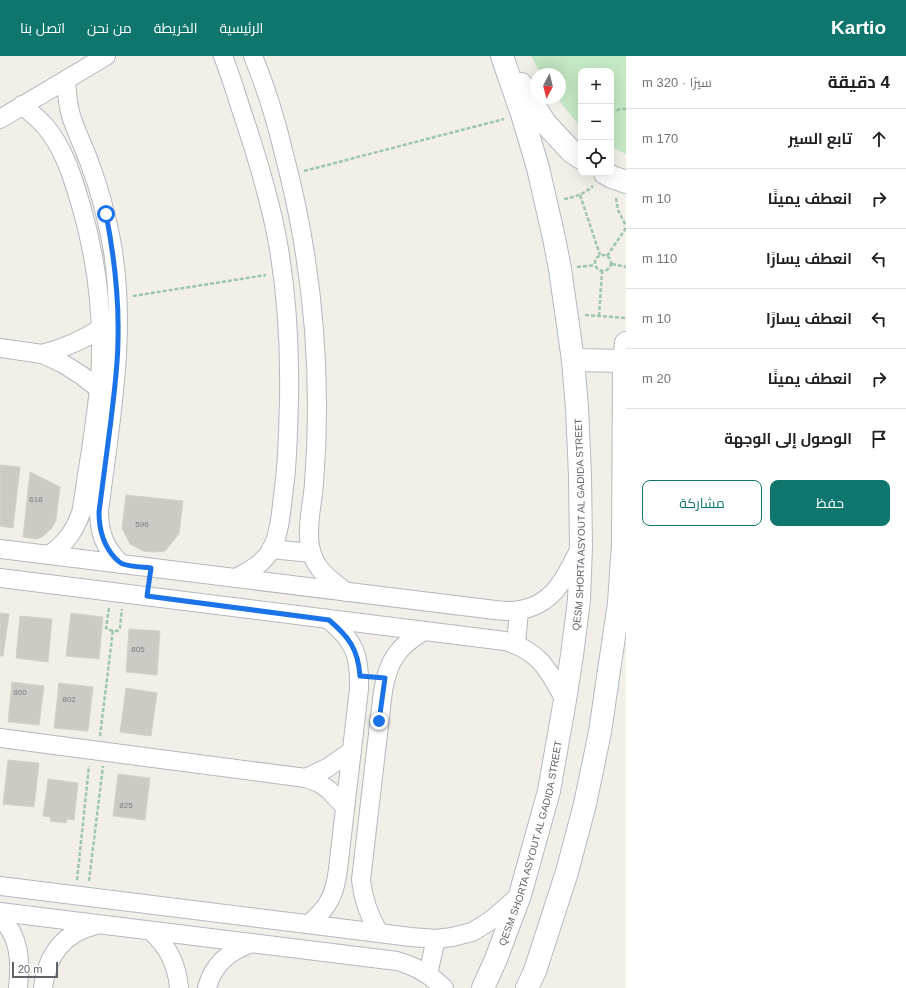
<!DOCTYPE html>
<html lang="ar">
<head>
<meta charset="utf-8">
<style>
  body { margin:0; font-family:Helvetica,Cairo,sans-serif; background:#f6f6f6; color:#202124; direction:rtl }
  .controls { position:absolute; right:12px; top:12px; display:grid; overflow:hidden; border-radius:8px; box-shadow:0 4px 16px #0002 }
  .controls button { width:36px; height:36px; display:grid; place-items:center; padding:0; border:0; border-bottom:1px solid #e0e0e0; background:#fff; color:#202124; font:20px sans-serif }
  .compass { position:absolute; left:530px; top:12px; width:36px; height:36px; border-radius:50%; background:#fff; box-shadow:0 4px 16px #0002; rotate:187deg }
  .scale { position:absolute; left:12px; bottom:10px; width:46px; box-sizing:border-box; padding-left:4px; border:2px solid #5f6368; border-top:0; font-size:11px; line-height:14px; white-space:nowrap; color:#5f6368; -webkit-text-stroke:3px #fff; paint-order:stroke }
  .stop { position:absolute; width:12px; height:12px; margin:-9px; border:3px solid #1a73e8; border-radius:50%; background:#fff }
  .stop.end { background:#1a73e8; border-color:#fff; box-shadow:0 1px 4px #0008 }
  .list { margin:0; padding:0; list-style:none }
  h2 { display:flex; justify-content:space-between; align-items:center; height:52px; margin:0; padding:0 16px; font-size:17px }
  h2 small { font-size:13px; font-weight:400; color:#757577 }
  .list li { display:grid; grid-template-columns:26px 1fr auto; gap:12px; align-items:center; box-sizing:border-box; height:60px; padding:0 16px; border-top:1px solid #e0e0e0 }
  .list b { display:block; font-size:15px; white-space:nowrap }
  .list em { font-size:13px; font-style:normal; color:#757577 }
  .actions { display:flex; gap:8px; padding:12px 16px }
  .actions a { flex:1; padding:9px 0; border:1px solid #0f766e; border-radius:8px; text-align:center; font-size:14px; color:#0f766e }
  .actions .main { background:#0f766e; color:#fff }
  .icon { flex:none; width:22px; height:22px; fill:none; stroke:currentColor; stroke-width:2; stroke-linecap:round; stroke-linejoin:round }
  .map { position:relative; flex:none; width:626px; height:932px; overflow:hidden; direction:ltr }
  header { display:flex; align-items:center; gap:24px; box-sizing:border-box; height:56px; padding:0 20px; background:#0f766e; color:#fff }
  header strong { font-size:19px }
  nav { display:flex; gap:22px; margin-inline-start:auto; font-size:14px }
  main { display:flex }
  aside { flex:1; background:#fff }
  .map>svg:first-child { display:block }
  .green { fill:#c5e8c5 }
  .building { fill:#cccac5; stroke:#d6d1c6 }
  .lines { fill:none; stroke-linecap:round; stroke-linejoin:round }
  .minor-casing { stroke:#b5b8bc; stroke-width:20 }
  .secondary-casing { stroke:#b6babf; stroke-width:24 }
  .path { stroke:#9cc7a9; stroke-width:2.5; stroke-dasharray:4 2; stroke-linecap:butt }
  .minor { stroke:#fff; stroke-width:18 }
  .secondary { stroke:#fff; stroke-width:22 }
  .route { stroke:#1a73e8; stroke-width:5 }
  .labels { text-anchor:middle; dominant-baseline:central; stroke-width:3; stroke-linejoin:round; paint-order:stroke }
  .number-label { font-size:8px; fill:#7a7d7f }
  .street-label { font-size:10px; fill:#5f6368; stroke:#fff }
</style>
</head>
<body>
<header>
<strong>Kartio</strong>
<nav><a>الرئيسية</a><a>الخريطة</a><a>من نحن</a><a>اتصل بنا</a></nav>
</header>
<main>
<aside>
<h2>4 دقيقة<small>سيرًا · 320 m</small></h2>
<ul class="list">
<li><svg class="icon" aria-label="ahead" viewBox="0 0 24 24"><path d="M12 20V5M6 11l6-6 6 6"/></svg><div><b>تابع السير</b></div><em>170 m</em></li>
<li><svg class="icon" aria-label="right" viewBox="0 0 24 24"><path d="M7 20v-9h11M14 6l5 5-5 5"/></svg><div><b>انعطف يمينًا</b></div><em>10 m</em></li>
<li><svg class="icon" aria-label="left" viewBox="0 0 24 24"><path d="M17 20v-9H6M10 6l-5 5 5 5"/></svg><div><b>انعطف يسارًا</b></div><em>110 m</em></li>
<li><svg class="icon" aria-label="left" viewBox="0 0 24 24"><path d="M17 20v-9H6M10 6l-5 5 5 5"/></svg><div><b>انعطف يسارًا</b></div><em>10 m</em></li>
<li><svg class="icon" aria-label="right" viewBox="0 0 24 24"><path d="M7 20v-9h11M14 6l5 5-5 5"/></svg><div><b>انعطف يمينًا</b></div><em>20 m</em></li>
<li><svg class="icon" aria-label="arrive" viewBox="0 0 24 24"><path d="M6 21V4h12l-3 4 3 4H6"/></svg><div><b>الوصول إلى الوجهة</b></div></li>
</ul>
<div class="actions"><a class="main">حفظ</a><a>مشاركة</a></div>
</aside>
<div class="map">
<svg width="626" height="932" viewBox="0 0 626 932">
  <rect width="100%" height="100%" fill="#f1efe8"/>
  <path class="green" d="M531 0H626V98L611 91V15H581V70L578 68 557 42H560V18H541Z"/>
  <g class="building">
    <path d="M0 409 20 411 13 472 0 470Z"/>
    <path d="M30 416 60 431 56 464 52 472 42 481 37 483 23 481Z"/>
    <path d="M126 439 183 445 179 478 165 495 156 496 143 495 130 488 122 472Z"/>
    <path d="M0 557 9 558 3 600H0Z"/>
    <path d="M71 557 103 561 99 603 66 600Z"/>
    <path d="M20 560 52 563 48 606 16 602Z"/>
    <path d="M129 573 160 575 157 619 126 616Z"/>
    <path d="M12 626 44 630 39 669 8 666Z"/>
    <path d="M59 627 93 631 88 675 54 672Z"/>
    <path d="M126 632 157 637 151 680 120 676Z"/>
    <path d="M8 704 39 707 34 751 3 748Z"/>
    <path d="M118 718 150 722 145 764 113 760Z"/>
    <path d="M48 723 78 727 74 764 67 763 66 767 50 765 51 761 43 760Z"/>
  </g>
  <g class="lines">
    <g class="minor-casing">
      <g id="minor">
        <path d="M223 0C232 23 239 48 247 71 259 108 270 145 277 182 287 236 290 291 289 345 288 371 288 397 285 423 282 444 281 477 271 494 262 509 250 514 236 522"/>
        <path d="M253 0C266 32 276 64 284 98 306 181 317 265 317 351 317 376 316 402 314 427 313 446 306 471 310 490 314 513 328 522 346 536"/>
        <path d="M66 24C67 39 68 54 74 68 79 82 85 94 90 108 99 132 106 158 111 184 128 274 110 366 99 455 99 478 105 492 121 508"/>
        <path d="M22 49C30 56 38 62 45 70 63 91 72 119 80 146 97 203 104 263 100 322 98 347 94 371 91 395 87 415 85 437 81 457 74 476 65 488 49 499"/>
        <path d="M0 63 106 0"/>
        <path d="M0 292 42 298 62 307 81 319 99 333"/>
        <path d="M42 298C65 292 82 285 101 272"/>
        <path d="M0 493 495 554C503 555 512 556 520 554 555 548 565 521 580 492"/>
        <path d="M271 493 311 497"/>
        <path d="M0 522 505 585C541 596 548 614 565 644"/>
        <path d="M516 588 519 555"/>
        <path d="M0 682 306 722 319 727 329 734 345 751"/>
        <path d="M306 722 327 712 352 695"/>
        <path d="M0 830 411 881 436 883 452 881 472 876 490 865 520 839"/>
        <path d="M0 856 397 905C417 911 429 918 444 932"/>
        <path d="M0 860C20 882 21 904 18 932"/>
        <path d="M309 868C329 851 335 838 338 813L359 633C360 600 355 585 329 564"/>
        <path d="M151 875C168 891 177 908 179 932"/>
        <path d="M379 877C369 860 363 843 361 824L383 635C388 605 398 590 424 575"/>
        <path d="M428 918 436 883"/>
        <path d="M43 932C47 899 63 877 96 869"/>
        <path d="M207 932C213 908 229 895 252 887"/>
      </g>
    </g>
    <g class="secondary-casing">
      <g id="secondary">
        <path d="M521 28 545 67 572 96 581 102"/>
        <path d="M605 117 612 121 626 126"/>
        <path d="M573 304 624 305"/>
        <path id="s1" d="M483 932 496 903 520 839 549 735 565 644 572 599 579 544 581 490 580 420 577 352 573 304 560 213 554 182 538 112 522 58 502 0"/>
        <path d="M527 932 535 915 567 816 585 748 600 676 608 621 619 547 623 488 624 305 626 287"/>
      </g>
    </g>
    <g class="path">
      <path d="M611 57 620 53H626"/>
      <path d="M304 115 504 63"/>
      <path d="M580 139 600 199"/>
      <path d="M616 142 618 154 626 170"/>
      <path d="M564 143C575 141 584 138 593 130"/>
      <circle cx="603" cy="207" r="8"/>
      <path d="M607 200 626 172"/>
      <path d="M612 208 626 211"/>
      <path d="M577 211 595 209"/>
      <path d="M133 240 266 219"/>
      <path d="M585 259 626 262"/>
      <path d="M599 260 602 216"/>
      <path d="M109 552 106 572 108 574 117 575 119 574 120 572 122 553"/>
      <path d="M100 680 113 574"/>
      <path d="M77 824 89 710"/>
      <path d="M89 825 103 710"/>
    </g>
    <use href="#minor" class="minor"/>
    <use href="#secondary" class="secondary"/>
  </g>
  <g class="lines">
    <path class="route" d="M106 158C114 199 119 240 118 282 118 310 114 337 111 364 107 395 103 425 99 456 99 473 103 489 115 502 117 504 120 507 123 508 131 511 142 511 151 512L147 540 329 564C349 581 358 593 360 620L385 622 379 665"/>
  </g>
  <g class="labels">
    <g class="number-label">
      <text x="36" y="443">616</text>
      <text x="142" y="468">596</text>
      <text x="138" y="593">805</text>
      <text x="20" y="636">800</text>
      <text x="69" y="643">802</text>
      <text x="126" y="749">825</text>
    </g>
    <g class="street-label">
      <text stroke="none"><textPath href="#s1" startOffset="477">QESM SHORTA ASYOUT AL GADIDA STREET</textPath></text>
      <text stroke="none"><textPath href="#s1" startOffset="153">QESM SHORTA ASYOUT AL GADIDA STREET</textPath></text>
    </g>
  </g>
</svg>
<div class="controls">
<button>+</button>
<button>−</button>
<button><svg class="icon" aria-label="locate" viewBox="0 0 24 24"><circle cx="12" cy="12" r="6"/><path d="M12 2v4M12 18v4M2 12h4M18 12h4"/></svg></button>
</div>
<svg class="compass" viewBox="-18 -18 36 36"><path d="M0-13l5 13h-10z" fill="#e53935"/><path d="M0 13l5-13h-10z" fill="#757577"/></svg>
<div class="scale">20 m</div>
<div class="stop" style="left:106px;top:158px"></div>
<div class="stop end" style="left:379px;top:665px"></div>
</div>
</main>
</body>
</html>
